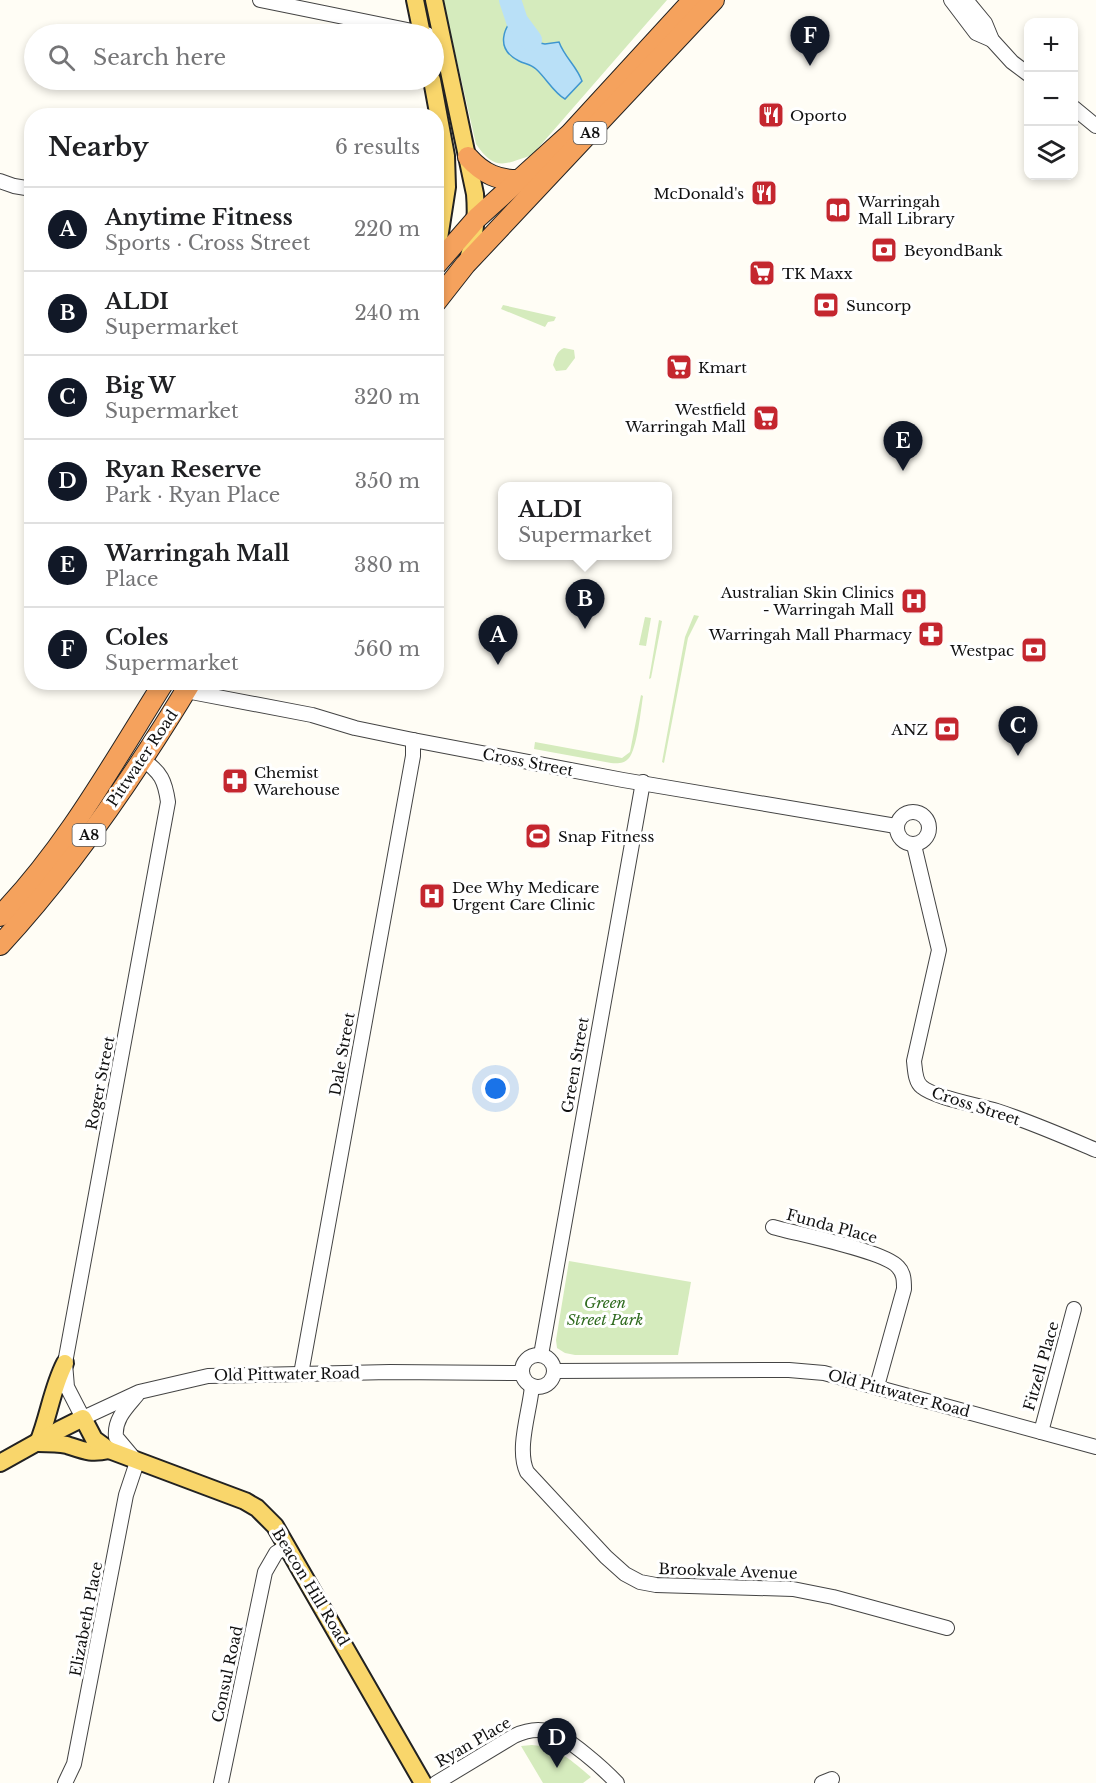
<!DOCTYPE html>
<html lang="en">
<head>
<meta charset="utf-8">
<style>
  body { margin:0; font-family:"Libre Baskerville",serif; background:#f6f6f6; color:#202124 }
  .controls { position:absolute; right:18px; top:18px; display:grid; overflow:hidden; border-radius:12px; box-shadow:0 3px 9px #0003 }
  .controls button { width:54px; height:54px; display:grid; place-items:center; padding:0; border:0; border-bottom:2px solid #e0e0e0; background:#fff; color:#202124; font:30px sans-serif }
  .you { position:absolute; left:496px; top:1089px; width:21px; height:21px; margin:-15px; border:4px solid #fff; border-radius:50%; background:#1a73e8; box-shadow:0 0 0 9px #1a73e833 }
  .badge { display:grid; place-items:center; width:39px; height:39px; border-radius:50%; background:#111827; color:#fff; font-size:20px; font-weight:700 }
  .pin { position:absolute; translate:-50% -50px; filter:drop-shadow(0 2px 3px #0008) }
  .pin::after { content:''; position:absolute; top:32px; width:21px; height:18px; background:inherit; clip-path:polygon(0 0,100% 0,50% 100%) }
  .popup { position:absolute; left:498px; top:482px; width:174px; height:78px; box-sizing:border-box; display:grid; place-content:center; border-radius:12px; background:#fff; filter:drop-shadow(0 2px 4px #0005); font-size:20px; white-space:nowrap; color:#757577 }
  .popup b { font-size:22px; color:#202124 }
  .popup::after { content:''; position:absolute; left:50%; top:100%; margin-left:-12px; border:12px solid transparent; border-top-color:#fff }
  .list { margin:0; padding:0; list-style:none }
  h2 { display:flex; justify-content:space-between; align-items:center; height:78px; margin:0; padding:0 24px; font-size:26px }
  h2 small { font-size:20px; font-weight:400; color:#757577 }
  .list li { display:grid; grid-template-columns:39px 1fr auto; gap:18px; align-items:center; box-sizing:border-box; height:84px; padding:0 24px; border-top:2px solid #e0e0e0 }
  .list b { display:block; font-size:22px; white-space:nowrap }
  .list p { margin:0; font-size:20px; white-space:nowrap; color:#757577 }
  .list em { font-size:20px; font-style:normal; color:#757577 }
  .icon { flex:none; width:33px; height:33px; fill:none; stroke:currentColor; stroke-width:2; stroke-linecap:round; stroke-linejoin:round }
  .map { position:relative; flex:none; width:1096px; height:1783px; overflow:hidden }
  .search { position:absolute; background:#fff; box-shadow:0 3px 9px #0003; left:24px; top:24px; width:420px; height:66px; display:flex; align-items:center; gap:15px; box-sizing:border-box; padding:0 21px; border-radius:33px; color:#757577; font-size:22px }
  .panel { position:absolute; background:#fff; box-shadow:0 3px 9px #0003; left:24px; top:108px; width:420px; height:582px; border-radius:24px }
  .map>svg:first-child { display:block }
  .green { fill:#d5ebbd }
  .water { fill:#b9e0f7; stroke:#3f96cf; stroke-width:1.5 }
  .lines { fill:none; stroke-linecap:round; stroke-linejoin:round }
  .river { stroke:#b9e0f7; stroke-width:22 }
  .minor-casing { stroke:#444; stroke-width:16 }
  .major-casing { stroke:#222; stroke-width:20 }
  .highway-casing { stroke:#222; stroke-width:22 }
  .minor { stroke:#fff; stroke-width:14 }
  .major { stroke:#f9d66b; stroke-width:16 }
  .highway { stroke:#f5a25d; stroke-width:20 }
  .labels { text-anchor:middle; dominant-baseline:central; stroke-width:6; stroke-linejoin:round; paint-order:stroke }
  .shield { fill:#fff; stroke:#585858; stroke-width:1.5 }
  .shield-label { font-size:14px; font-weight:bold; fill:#111 }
  .poi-label { font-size:15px; fill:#111; stroke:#fff; text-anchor:start }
  .street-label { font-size:15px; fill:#111; stroke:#fff }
  .park-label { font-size:15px; font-style:italic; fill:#2f6b1f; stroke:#fff }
</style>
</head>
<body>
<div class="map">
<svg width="1096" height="1783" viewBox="0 0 1096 1783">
  <rect width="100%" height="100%" fill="#fffdf5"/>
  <g class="green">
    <path d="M443 0H667L532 155C505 164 495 172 476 144Z"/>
    <path d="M503 305 556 317 554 321 548 322 545 327 501 309Z"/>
    <path d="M564 348 574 350 575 358 566 370 556 371 553 365C555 358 557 351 564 348Z"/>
    <path d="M694 615 699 616 688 638 664 763 662 762 685 637Z"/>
    <path d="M645 617 651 618 646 646 639 645Z"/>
    <path d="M659 620 662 621 651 678 649 679Z"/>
    <path d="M641 695 643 696C641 709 637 749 629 758 625 763 618 764 611 763L534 749 535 742 622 758 630 752Z"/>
    <path d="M569 1261 691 1282 678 1355H575L565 1353 557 1348 556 1340Z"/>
    <path d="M532 1745C558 1747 572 1761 591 1777L583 1783H543L521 1746Z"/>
  </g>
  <path class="water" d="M519 13 540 43 545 44 559 42C565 58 576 65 582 81L565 99C554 93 546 78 536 69 531 64 525 64 519 61 495 49 502 27 519 13Z"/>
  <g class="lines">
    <path class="river" d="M510 0 517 21 531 40"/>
    <g class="minor-casing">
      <g id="minor">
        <path d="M260 0 427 34"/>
        <path d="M951 0 976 33 992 40"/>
        <path d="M966 0 985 23 992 40 1012 62 1028 74"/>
        <path d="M1074 108 1096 126"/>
        <path d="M0 181 14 186 32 189"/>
        <path d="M186 691 312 715 355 728 413 740 623 780 896 826"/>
        <path d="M143 760C161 772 165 781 168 802L65 1363 67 1387 83 1418 139 1392 208 1376 390 1372 522 1373"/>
        <circle cx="913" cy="828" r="16"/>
        <path d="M914 845 939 950 914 1061C915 1069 915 1082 922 1087 935 1098 979 1105 997 1111 1031 1122 1063 1136 1096 1150"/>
        <path d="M773 1227C797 1234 885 1251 898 1267 904 1273 904 1281 904 1289L877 1386"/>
        <circle cx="538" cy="1371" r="16"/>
        <path d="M541 1355 643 782"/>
        <path d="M554 1371 789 1370 824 1373 1096 1447"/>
        <path d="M301 1374 413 756V740"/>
        <path d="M532 1386C530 1411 516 1449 527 1472L606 1557 625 1574 640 1582 656 1585 793 1589 833 1597 947 1628"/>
        <path d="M1041 1432 1074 1309"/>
        <path d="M65 1783 74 1764 126 1495 137 1462 116 1437C114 1419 127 1407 137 1395"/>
        <path d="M221 1783 265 1572 276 1553 287 1546"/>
        <path d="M436 1783 514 1736C525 1731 538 1728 550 1732 568 1737 604 1769 617 1783"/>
        <path d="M822 1783 832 1779"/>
      </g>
    </g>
    <g class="major-casing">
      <g id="major">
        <path d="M415 0 422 34"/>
        <path d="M434 0 475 194C477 219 475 238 467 262"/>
        <path d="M432 80 446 156 447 187 436 258"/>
        <path d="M38 1443C49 1416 52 1388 65 1363"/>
        <path d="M38 1443C48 1443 58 1443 67 1445 85 1451 91 1454 109 1450"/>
        <path d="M0 1463 59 1430 83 1418 94 1439 109 1450 245 1501 257 1508 275 1526 423 1783"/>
      </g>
    </g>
    <g class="highway-casing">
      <g id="highway">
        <path d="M468 157C483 174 499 181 521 180"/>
        <path d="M436 265 477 218 570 134 693 0"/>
        <path d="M436 302 465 265 714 0"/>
        <path d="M0 916C66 848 113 763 164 682"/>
        <path d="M0 945C73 866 135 775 191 682"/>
      </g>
    </g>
    <use href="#minor" class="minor"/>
    <use href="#major" class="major"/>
    <use href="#highway" class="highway"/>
  </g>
  <defs>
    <g id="restaurant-square" transform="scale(1.35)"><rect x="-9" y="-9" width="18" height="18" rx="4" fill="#c4262e" stroke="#fff"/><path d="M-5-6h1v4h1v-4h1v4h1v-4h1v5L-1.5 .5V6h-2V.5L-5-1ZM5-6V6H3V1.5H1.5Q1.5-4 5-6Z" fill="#fff"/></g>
    <g id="library-square" transform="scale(1.35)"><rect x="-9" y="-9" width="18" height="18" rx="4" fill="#c4262e" stroke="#fff"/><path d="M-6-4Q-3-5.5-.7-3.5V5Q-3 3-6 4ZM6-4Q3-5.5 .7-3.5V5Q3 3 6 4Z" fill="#fff"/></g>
    <g id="bank-square" transform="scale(1.35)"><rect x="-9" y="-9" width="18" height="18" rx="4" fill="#c4262e" stroke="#fff"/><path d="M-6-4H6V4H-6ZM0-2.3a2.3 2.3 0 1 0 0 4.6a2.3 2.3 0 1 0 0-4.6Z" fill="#fff"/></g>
    <g id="supermarket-square" transform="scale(1.35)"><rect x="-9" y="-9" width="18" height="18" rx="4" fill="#c4262e" stroke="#fff"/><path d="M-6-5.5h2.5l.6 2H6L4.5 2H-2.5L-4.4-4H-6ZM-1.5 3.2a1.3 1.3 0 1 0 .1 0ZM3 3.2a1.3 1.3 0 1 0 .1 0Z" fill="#fff"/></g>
    <g id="hospital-square" transform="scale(1.35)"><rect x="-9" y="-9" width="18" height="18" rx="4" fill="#c4262e" stroke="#fff"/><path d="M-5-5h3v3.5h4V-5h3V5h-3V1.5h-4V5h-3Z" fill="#fff"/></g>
    <g id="pharmacy-square" transform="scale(1.35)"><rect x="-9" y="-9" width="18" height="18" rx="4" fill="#c4262e" stroke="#fff"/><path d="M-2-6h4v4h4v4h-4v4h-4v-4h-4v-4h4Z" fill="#fff"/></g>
    <g id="stadium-square" transform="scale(1.35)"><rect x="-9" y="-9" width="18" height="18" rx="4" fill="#c4262e" stroke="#fff"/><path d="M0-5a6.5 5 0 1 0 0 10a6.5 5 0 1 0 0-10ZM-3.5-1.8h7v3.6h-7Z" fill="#fff"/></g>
  </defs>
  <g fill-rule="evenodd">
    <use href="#restaurant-square" x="771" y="115"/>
    <use href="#restaurant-square" x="764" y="193"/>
    <use href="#library-square" x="838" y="210"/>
    <use href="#bank-square" x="884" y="250"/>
    <use href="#supermarket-square" x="762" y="273"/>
    <use href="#bank-square" x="826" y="305"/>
    <use href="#supermarket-square" x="679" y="367"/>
    <use href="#supermarket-square" x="766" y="418"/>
    <use href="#hospital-square" x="914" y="601"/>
    <use href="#pharmacy-square" x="931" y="634"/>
    <use href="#bank-square" x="1034" y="650"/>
    <use href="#bank-square" x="947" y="729"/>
    <use href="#pharmacy-square" x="235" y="781"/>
    <use href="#stadium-square" x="538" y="836"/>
    <use href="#hospital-square" x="432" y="896"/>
  </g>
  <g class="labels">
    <g class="shield">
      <rect x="573.5" y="122" width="33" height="22" rx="4.5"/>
      <rect x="72.5" y="824" width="33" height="22" rx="4.5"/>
    </g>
    <g class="shield-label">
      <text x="590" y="133">A8</text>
      <text x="89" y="835">A8</text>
    </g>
    <g class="poi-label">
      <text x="790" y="115">Oporto</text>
      <text x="744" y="193" text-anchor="end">McDonald's</text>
      <text x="858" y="201">Warringah<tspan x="858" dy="17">Mall Library</tspan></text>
      <text x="904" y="250">BeyondBank</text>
      <text x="782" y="273">TK Maxx</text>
      <text x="846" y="305">Suncorp</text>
      <text x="698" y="367">Kmart</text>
      <text x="746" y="409" text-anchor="end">Westfield<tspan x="746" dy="17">Warringah Mall</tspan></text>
      <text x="894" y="592" text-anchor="end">Australian Skin Clinics<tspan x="894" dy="17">- Warringah Mall</tspan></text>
      <text x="912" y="634" text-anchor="end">Warringah Mall Pharmacy</text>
      <text x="1014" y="650" text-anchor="end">Westpac</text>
      <text x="928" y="729" text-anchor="end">ANZ</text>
      <text x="254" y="772">Chemist<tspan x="254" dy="17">Warehouse</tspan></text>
      <text x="558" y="836">Snap Fitness</text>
      <text x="452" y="887">Dee Why Medicare<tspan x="452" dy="17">Urgent Care Clinic</tspan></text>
    </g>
    <g class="street-label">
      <text transform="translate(142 758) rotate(-56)">Pittwater Road</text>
      <text transform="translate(528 762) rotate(11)">Cross Street</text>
      <text transform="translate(342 1054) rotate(-80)">Dale Street</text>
      <text transform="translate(575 1065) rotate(-80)">Green Street</text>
      <text transform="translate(100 1083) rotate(-79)">Roger Street</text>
      <text transform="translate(976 1106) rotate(18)">Cross Street</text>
      <text transform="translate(832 1226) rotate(15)">Funda Place</text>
      <text transform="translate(1041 1366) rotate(-74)">Fitzell Place</text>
      <text transform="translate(287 1374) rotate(-1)">Old Pittwater Road</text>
      <text transform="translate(899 1393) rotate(15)">Old Pittwater Road</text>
      <text transform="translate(728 1571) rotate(2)">Brookvale Avenue</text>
      <text transform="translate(311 1587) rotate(59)">Beacon Hill Road</text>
      <text transform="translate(86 1619) rotate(-79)">Elizabeth Place</text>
      <text transform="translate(227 1674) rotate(-78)">Consul Road</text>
      <text transform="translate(473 1742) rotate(-30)">Ryan Place</text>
    </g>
    <g class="park-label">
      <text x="605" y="1302">Green<tspan x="605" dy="17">Street Park</tspan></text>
    </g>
  </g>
</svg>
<div class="controls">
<button>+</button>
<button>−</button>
<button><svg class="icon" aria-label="layers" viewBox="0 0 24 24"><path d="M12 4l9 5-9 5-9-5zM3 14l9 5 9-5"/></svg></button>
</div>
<div class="you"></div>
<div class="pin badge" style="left:498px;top:665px">A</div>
<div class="pin badge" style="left:585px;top:629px">B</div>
<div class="popup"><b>ALDI</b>Supermarket</div>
<div class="pin badge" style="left:1018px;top:756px">C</div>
<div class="pin badge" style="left:557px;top:1768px">D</div>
<div class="pin badge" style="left:903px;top:471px">E</div>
<div class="pin badge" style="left:810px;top:66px">F</div>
<div class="search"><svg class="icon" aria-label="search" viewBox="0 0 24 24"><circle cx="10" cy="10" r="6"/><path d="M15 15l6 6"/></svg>Search here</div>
<section class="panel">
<h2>Nearby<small>6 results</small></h2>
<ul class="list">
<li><span class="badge">A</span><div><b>Anytime Fitness</b><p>Sports · Cross Street</p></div><em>220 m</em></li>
<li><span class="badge">B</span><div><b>ALDI</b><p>Supermarket</p></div><em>240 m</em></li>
<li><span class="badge">C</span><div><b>Big W</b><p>Supermarket</p></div><em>320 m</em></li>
<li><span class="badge">D</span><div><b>Ryan Reserve</b><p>Park · Ryan Place</p></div><em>350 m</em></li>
<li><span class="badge">E</span><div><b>Warringah Mall</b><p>Place</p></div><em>380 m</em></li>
<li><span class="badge">F</span><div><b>Coles</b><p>Supermarket</p></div><em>560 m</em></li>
</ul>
</section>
</div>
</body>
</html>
